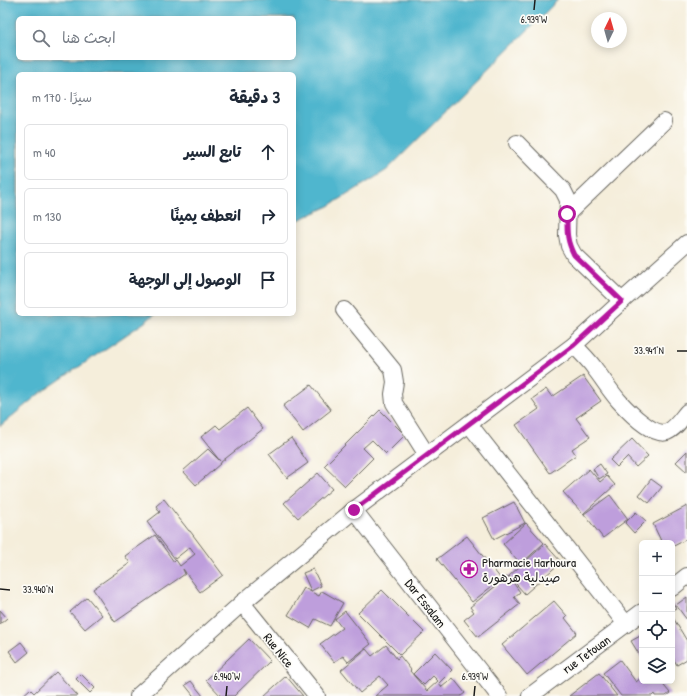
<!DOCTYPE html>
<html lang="ar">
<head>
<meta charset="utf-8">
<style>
  body { margin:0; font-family:"Patrick Hand","Playpen Sans Arabic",sans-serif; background:#f2f2f3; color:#1f2937; direction:rtl }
  .controls { position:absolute; right:12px; bottom:12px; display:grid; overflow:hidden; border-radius:6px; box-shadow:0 2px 10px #0003 }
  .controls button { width:36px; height:36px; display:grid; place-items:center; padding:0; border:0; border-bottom:1px solid #e0e1e3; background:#fff; color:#1f2937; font:20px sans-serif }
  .compass { position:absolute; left:591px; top:12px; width:36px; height:36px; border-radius:50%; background:#fff; box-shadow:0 2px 10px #0003; rotate:5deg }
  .stop { position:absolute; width:12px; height:12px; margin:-9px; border:3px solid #b5179e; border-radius:50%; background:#fff }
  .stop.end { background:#b5179e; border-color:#fff; box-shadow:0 1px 4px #0008 }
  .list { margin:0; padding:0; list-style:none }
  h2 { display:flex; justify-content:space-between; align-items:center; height:52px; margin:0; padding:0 16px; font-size:17px }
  h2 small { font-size:13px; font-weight:400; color:#747a83 }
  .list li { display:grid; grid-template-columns:26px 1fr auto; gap:12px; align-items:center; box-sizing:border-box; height:56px; margin:0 8px 8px; padding:0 8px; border:1px solid #e0e1e3; border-radius:6px }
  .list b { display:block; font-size:15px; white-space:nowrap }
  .list em { font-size:13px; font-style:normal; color:#747a83 }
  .icon { flex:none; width:22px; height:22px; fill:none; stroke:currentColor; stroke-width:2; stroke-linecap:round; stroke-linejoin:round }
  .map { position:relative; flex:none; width:687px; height:696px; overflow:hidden; direction:ltr }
  .search { position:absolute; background:#fff; box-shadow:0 2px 10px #0003; left:16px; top:16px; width:280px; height:44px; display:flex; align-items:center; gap:10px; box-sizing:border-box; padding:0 14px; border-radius:6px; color:#747a83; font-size:15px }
  .panel { position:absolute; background:#fff; box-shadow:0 2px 10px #0003; left:16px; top:72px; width:280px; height:244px; border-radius:6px; direction:rtl }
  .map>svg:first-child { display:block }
  .water { fill:#4fb6ce; stroke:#366975; fill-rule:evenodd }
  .building { fill:#be9edc }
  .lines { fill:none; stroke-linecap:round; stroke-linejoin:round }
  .minor-casing { stroke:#68665f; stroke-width:18 }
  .minor { stroke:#fff; stroke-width:16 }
  .route { stroke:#b5179e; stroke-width:5 }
  .ticks { fill:none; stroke:#1c1c1c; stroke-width:1.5 }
  .labels { text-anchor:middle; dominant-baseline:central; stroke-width:3.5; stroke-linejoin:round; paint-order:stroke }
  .poi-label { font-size:13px; fill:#1c1c1c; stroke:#fdfcf7; text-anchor:start }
  .street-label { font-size:13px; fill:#1c1c1c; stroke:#fdfcf7 }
  .ticks-label { font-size:10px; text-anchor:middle; fill:#1c1c1c; stroke:#fdfcf7; stroke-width:3.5; stroke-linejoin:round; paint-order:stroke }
</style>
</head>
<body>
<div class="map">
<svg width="687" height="696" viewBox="0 0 687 696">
  <rect width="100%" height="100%" fill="#fdfcf7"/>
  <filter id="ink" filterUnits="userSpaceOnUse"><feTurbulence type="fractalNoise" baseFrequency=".025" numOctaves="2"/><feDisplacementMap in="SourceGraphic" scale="8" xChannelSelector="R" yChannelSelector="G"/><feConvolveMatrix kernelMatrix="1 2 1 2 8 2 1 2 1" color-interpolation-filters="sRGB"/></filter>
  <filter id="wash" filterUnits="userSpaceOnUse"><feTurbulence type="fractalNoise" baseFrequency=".012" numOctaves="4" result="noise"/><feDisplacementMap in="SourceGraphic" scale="16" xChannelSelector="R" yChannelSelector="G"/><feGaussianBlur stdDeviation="0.9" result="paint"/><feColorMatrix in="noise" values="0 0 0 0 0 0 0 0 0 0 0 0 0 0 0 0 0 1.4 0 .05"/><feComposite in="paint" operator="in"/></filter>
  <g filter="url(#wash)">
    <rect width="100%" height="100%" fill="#f5eedb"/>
    <path class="water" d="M0 0H558L387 170 329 206 294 222V74H18V314H155L145 322 39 394 0 426ZM18 18H294V58H18Z"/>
    <g id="blocks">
      <g class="building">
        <path d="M583 376 601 401 576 418 590 437 572 449 576 455 550 473 516 425 539 409 532 399 546 389 552 397Z"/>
        <path d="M311 385 331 410 303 432 283 406Z"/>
        <path d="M247 408 263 429 221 462V463L196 485 183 471 208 449 220 461 201 437 216 425 220 429Z"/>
        <path d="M380 410 405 435 386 454 372 440 363 448 373 458 345 486 324 466Z"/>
        <path d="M291 438 308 463 287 478 269 454Z"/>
        <path d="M632 439 648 456 636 467 627 457 617 467 610 460Z"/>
        <path d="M687 451V472L676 462Z"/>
        <path d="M600 464 607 474 599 479 593 469Z"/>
        <path d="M589 469 600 482 607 476 615 485 583 514 563 492Z"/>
        <path d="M318 473 332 489 298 518 284 503Z"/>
        <path d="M651 479 662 487 649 503 639 495Z"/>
        <path d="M610 495 628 519 603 538 584 514Z"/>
        <path d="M164 499 189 531H190L223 575 200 592 183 569 185 574 115 622 93 589 130 563 125 556 155 535 174 562 176 560 180 566 195 554 190 547 175 559 147 522 160 512 156 506Z"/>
        <path d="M514 502 525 523 494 539 483 518Z"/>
        <path d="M687 506V539L672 547V543H662L653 524Z"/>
        <path d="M636 512 646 521 634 533 625 523Z"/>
        <path d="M526 523 544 543 521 564 503 544Z"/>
        <path d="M467 536 501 579 472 602 437 559Z"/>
        <path d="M545 544 561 562 525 594 509 576Z"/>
        <path d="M313 569 321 586 311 591 303 573Z"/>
        <path d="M508 576 520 592 514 597 520 604 478 637 464 620 474 612 470 607Z"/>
        <path d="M304 588 319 596 322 591 343 603 330 626 315 619 310 628 288 615Z"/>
        <path d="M382 590 424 632 400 655 358 613Z"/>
        <path d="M87 597 102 615 85 629 70 612Z"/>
        <path d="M687 597V620L676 605Z"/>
        <path d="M554 601 567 616 565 618 577 633 527 675 502 645Z"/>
        <path d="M672 601 676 608 672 610Z"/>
        <path d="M0 610 7 618 0 624Z"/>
        <path d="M345 611 371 644 348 662 343 656 334 662 320 644 342 628 335 619Z"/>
        <path d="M672 616 687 641V659L677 665 672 656Z"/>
        <path d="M642 635V659L631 641Z"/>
        <path d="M249 639 270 661 234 696H221L206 680Z"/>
        <path d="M21 642 29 652 17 662 9 651Z"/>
        <path d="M386 645 397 659 400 656 411 670 410 671 427 691 438 681 433 676 424 685 413 674 435 652 452 670 439 683 442 687 453 678 465 693 461 696H375L388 685 380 676 360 693 341 670 366 649 372 656Z"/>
        <path d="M620 660 636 682 642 677V681H660L670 693 666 696H655L654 694 652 696H621L603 673Z"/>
        <path d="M56 672 78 696H22L30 689 34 693Z"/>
        <path d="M599 673 617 696H569Z"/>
        <path d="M81 674 95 688 90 693 76 679Z"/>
        <path d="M286 676 303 696H264Z"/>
        <path d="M191 681 203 696H192L193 695 185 685Z"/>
      </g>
    </g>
  </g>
  <g filter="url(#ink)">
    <use href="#blocks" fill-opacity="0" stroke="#68665f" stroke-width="1"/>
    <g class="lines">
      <g class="minor-casing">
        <g id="minor">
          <path d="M517 143 563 190 568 200 567 235 569 246 574 255 622 301"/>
          <path d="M567 214 664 121"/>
          <path d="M344 310 393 370 395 382 393 394 394 403 427 455"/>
          <path d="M574 345C581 353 589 360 595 369 603 379 610 391 619 401 628 411 653 437 667 432 675 429 682 418 687 412"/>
          <path d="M469 424 626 624"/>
          <path d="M354 510 499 696"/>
          <path d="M672 588 687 576"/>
          <path d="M242 603 317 696"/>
          <path d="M138 696 242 603 354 510 574 345 622 301 687 243"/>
          <path d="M530 696 642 612"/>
        </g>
      </g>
      <use href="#minor" class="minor"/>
    </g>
  </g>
  <g class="lines" filter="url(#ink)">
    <path class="route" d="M354 510 574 345 622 301 574 255C566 239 567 231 567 214"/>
  </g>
  <path class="ticks" d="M534 10 535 0M677 351H687M0 589 10 590M226 696 227 686M474 696 475 686"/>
  <defs>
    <g id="pharmacy-ring" transform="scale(0.9)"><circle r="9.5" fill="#fdfcf7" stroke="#b5179e" stroke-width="1.5"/><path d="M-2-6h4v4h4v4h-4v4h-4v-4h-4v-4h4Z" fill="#b5179e"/></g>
  </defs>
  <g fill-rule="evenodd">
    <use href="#pharmacy-ring" x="469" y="569"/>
  </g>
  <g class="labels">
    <g class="poi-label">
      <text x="482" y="562">Pharmacie Harhoura<tspan x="482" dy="15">صيدلية هرهورة</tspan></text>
    </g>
    <g class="street-label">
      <text transform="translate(426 603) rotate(52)">Dar Essalam</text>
      <text transform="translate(279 650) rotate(51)">Rue Nice</text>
      <text transform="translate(586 654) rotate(-36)">rue Tetouan</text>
    </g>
  </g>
  <g class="ticks-label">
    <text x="534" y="23">6.939°W</text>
    <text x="649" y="354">33.941°N</text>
    <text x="38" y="593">33.940°N</text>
    <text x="227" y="680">6.940°W</text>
    <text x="475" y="680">6.939°W</text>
  </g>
</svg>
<div class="controls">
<button>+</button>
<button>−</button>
<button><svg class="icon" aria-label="locate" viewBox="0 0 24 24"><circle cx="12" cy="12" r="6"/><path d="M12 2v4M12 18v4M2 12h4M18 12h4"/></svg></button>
<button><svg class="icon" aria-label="layers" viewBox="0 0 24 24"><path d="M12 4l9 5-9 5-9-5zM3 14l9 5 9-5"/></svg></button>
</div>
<svg class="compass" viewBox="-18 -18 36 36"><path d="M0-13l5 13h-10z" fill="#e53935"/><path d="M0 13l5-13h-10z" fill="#747a83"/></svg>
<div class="stop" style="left:567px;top:214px"></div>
<div class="stop end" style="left:354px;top:510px"></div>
<div class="search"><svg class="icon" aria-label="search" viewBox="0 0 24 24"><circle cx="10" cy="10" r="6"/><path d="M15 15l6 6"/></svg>ابحث هنا</div>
<section class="panel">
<h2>3 دقيقة<small>سيرًا · 170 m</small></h2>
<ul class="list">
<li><svg class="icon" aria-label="ahead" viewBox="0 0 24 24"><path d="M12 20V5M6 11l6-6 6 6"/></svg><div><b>تابع السير</b></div><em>40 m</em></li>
<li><svg class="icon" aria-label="right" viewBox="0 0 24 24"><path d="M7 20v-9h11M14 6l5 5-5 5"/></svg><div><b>انعطف يمينًا</b></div><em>130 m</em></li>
<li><svg class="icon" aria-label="arrive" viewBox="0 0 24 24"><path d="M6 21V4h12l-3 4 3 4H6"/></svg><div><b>الوصول إلى الوجهة</b></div></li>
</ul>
</section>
</div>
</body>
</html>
